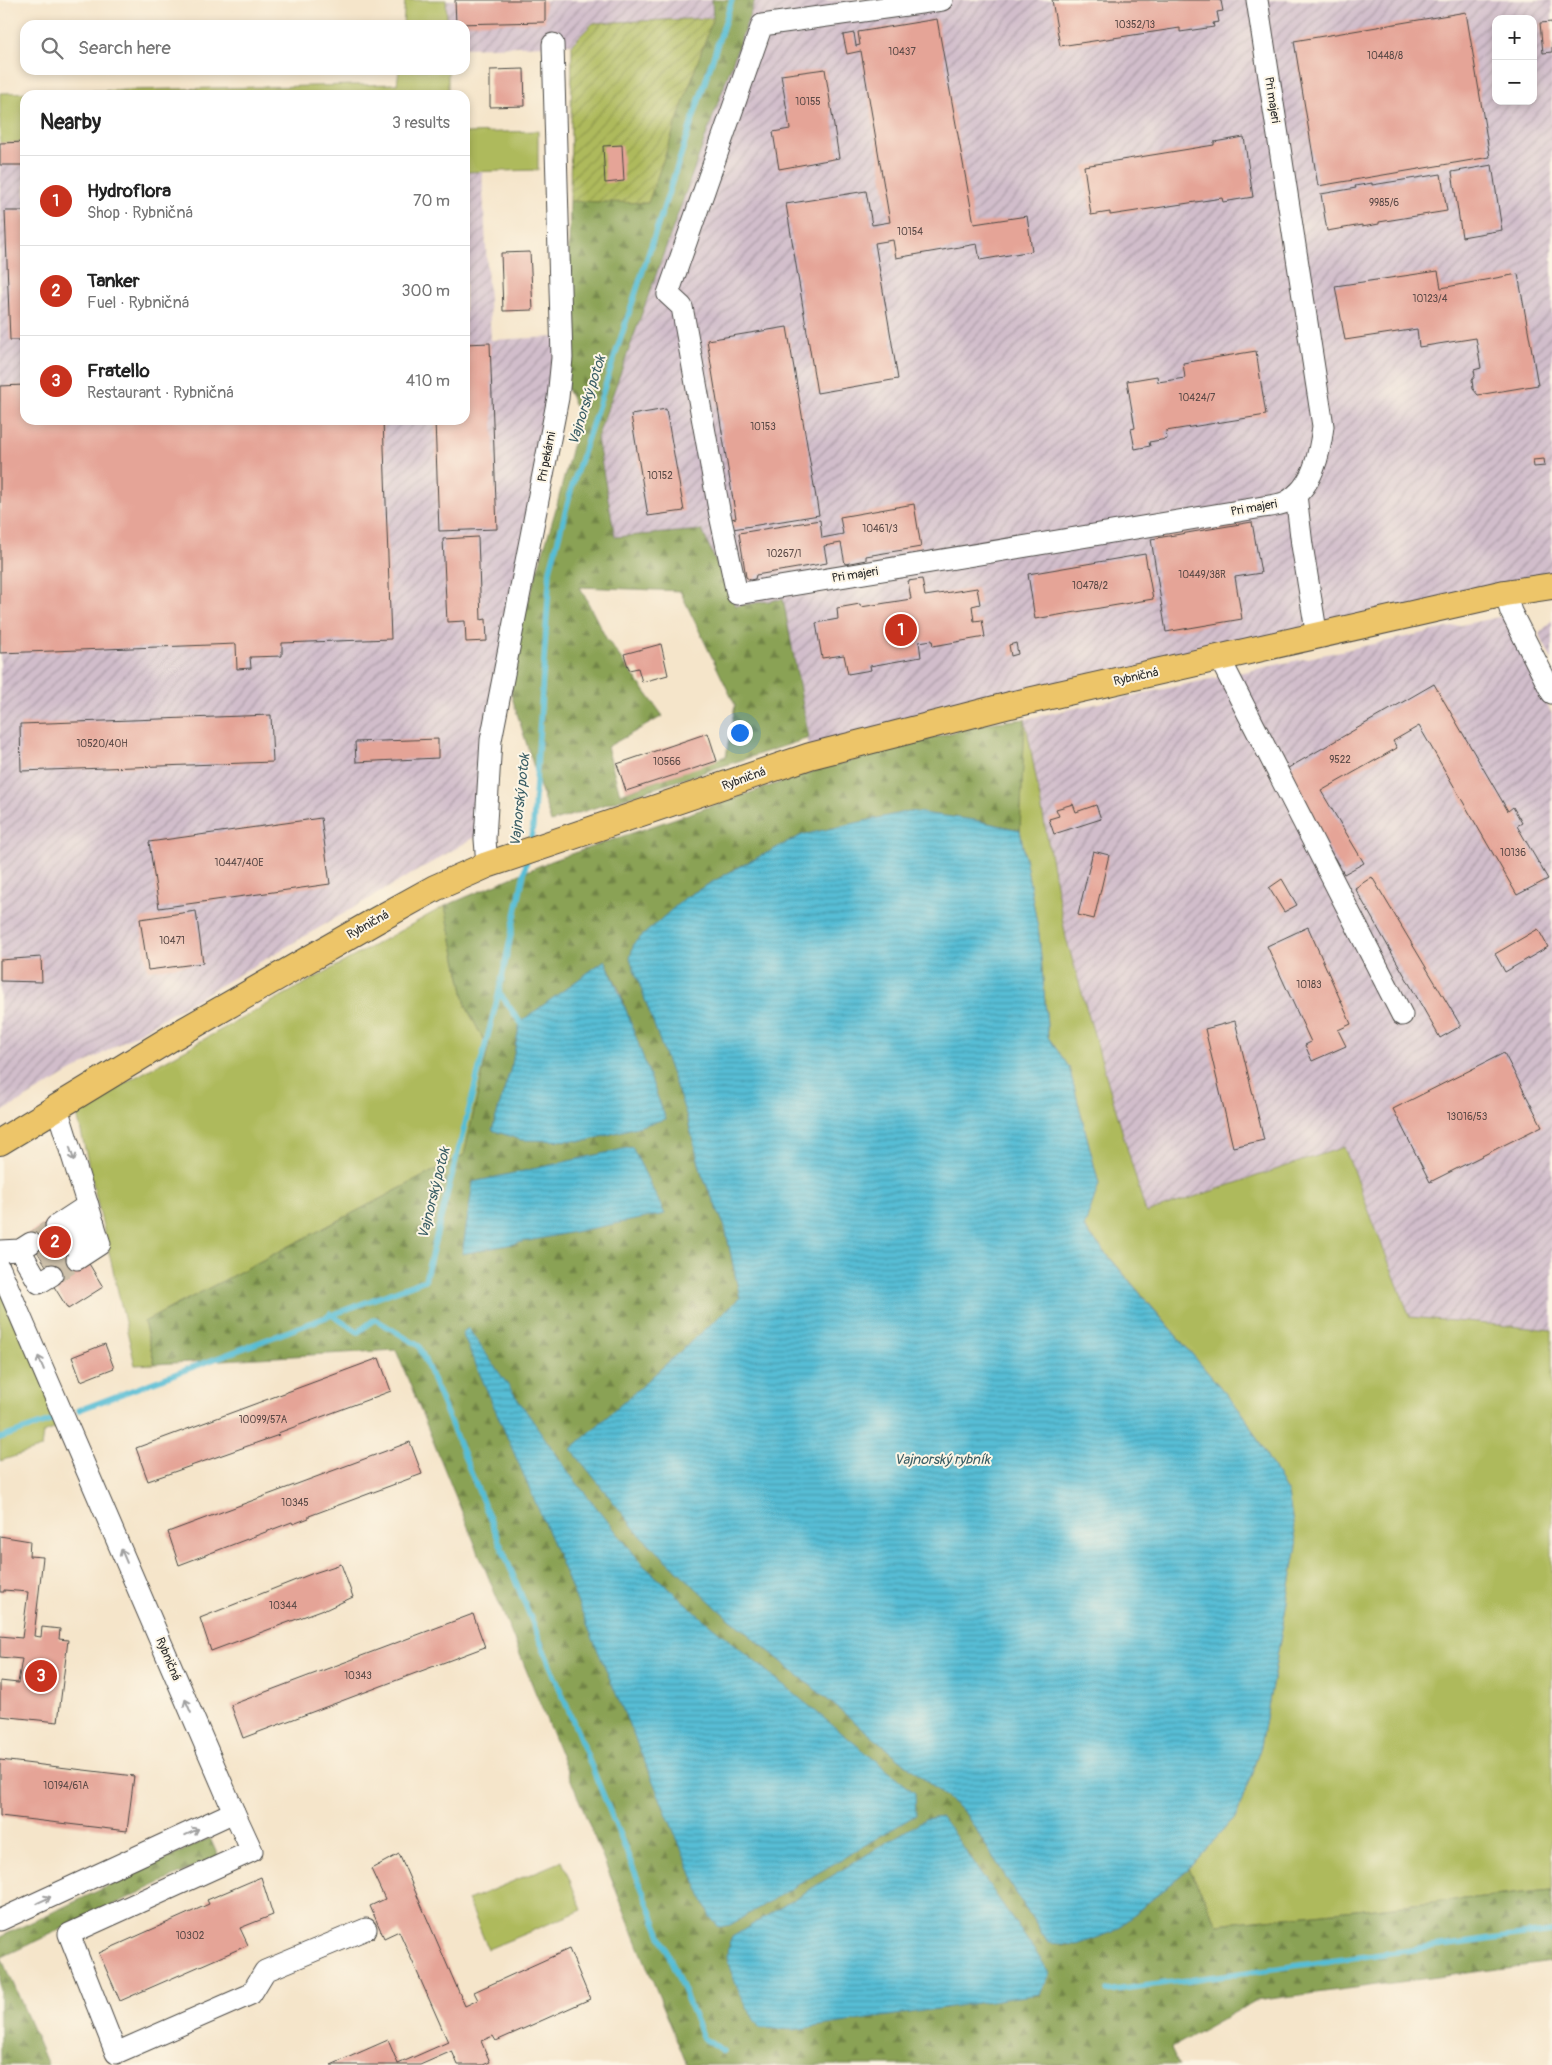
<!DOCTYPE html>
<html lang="en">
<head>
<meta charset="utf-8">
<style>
  body { margin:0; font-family:Pangolin,sans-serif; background:#f2f2f2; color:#222 }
  .controls { position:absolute; right:15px; top:15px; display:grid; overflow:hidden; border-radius:10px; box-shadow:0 2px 8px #0003 }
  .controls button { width:45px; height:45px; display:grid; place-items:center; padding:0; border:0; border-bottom:1px solid #e0e0e0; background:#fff; color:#222; font:25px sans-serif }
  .you { position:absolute; left:739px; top:732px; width:18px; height:18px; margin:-12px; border:4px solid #fff; border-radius:50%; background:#1a73e8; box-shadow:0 0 0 8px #1a73e833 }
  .badge { display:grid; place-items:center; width:32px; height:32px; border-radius:50%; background:#c8321e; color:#fff; font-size:16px; font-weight:700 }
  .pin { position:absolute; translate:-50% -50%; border:2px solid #fff; box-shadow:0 1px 5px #0006 }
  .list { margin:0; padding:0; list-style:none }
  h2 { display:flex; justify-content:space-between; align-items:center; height:65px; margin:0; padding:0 20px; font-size:21px }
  h2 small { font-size:16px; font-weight:400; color:#767676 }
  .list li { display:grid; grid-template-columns:32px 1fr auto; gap:15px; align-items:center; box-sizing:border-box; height:90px; padding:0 20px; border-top:1px solid #e0e0e0 }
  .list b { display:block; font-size:19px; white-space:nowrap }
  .list p { margin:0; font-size:16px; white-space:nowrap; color:#767676 }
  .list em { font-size:16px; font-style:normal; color:#767676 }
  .icon { flex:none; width:28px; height:28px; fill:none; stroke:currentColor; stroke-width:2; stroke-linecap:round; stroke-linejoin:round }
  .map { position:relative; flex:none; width:1552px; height:2065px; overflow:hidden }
  .search { position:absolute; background:#fff; box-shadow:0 2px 8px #0003; left:20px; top:20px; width:450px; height:55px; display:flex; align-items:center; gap:12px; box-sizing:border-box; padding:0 18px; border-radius:15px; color:#767676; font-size:19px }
  .panel { position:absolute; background:#fff; box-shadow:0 2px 8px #0003; left:20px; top:90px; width:450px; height:335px; border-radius:15px }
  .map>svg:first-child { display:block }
  .industrial { fill:url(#industrial-furrows); fill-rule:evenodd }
  .grass { fill:#aeba5c; stroke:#6c7244 }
  .forest { fill:url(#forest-firs); stroke:#5a6640; fill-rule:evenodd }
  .garden { fill:url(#garden-furrows); stroke:#6c7244 }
  .water { fill:url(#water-rules); stroke:#417480 }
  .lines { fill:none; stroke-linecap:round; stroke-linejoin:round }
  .stream { stroke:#57bdd5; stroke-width:5.5 }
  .building { fill:#e5a497 }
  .minor-tunnel { stroke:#cdc0aa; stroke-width:21; stroke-dasharray:21 11; stroke-linecap:butt }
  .minor-casing { stroke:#494743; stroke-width:23 }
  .major-casing { stroke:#494743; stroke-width:28 }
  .minor { stroke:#fff; stroke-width:21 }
  .major { stroke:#edc569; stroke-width:26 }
  .oneway { stroke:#a0a0a0 }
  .labels { text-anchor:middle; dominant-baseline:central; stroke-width:4; stroke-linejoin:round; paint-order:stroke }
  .number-label { font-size:10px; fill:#5a4946 }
  .street-label { font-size:12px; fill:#2b2b2b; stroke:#fcf5e5 }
  .water-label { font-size:14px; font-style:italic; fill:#3a5e66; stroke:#fcf5e5 }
</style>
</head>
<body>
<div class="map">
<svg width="1552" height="2065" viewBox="0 0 1552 2065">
  <defs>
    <pattern id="industrial-furrows" width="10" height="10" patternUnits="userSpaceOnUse" patternTransform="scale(1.25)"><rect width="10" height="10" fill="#d1bdcb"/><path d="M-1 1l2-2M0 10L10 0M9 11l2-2" fill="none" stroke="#aa9aa5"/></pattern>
    <pattern id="forest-firs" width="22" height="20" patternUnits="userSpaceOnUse" patternTransform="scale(1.25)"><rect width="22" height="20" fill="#8aa254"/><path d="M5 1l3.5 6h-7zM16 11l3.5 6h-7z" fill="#718446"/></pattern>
    <pattern id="garden-furrows" width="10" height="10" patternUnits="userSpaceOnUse" patternTransform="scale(1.25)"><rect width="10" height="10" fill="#aeba5c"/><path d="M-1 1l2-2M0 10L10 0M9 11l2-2" fill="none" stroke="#8e974c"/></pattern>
    <pattern id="water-rules" width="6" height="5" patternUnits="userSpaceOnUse" patternTransform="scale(1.25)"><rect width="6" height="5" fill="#57bdd5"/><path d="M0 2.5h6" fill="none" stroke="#489aad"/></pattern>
  </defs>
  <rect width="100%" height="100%" fill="#fcf5e5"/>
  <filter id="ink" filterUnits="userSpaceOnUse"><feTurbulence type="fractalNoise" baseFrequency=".02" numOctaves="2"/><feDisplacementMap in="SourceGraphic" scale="10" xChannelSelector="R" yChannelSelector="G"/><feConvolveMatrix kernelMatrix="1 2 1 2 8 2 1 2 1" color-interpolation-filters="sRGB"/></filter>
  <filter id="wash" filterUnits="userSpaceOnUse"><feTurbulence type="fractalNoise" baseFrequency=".0096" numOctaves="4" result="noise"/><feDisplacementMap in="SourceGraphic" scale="20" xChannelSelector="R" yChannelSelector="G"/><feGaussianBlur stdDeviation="1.12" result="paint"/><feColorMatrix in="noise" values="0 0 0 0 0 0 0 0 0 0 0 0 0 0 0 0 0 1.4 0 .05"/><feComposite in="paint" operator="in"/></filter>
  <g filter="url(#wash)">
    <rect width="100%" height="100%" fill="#f5e5ca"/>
    <g class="industrial">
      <path d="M446 0H712L713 18 593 23 572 44 465 48V25H447Z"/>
      <path d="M755 0H1552V586L810 756 783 599 735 606 702 530 615 537 597 438ZM1496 19H1533V101H1496Z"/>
      <path d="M25 142V420H465V172L482 171 491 340 556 337V361L477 836 0 1113V143Z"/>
      <path d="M1503 616 1552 714V1330L1410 1317 1344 1147 1146 1213 1066 938 1025 719Z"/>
      <path d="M1552 620V660L1539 634Z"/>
    </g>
    <g class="grass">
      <path d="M405 0H446L447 25H403Z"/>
      <path d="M399 70H448V95H25V142L0 143V93L397 84Z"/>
      <path d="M538 131V170L465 172V133Z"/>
      <path d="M1025 719 1066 938 1146 1213 1344 1147 1410 1317 1552 1330V1890L1217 1924 1189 1868 1237 1815 1261 1746 1297 1546 1288 1494 1244 1415 1084 1227 1099 1184 1069 1067 1048 1037 1039 934 1020 830Z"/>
      <path d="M445 906 466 1006 488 1049 464 1155 144 1322 155 1364 135 1365 76 1110Z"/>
      <path d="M0 1276 62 1426 43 1433 41 1448 0 1461Z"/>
      <path d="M562 1861 582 1910 488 1949 468 1900Z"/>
    </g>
    <g class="forest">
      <path d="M712 0H755L597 438 615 537 702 530 735 606 783 599 809 738 551 822 511 694 521 625 555 512 580 416 566 387 570 201 648 203 713 18ZM580 587 680 591 735 705 726 756 620 794 607 747 663 716 606 638Z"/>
      <path d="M1025 719 1020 830 974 820 802 835 737 868 686 897 687 1117 702 1175 725 1227 740 1298 572 1449 719 1610 965 1813 1048 1943 1113 1932 1189 1868 1217 1924 1552 1890V1962L1255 2001 1171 2048 1179 2065H687L396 1350 155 1364 144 1322 464 1155 488 1049 466 1006 445 906 553 860 817 770 986 723ZM605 960 620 991 637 1044 493 1130 512 1064 562 993Z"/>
      <path d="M210 1838 218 1856 2 1957 48 2065H0V1937Z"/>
    </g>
    <path class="garden" d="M713 18 648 203 570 201 572 44 593 23Z"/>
    <g class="water">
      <path d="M909 811 974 820 1020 830 1039 934 1048 1037 1069 1067 1099 1184 1084 1228 1244 1415 1288 1494 1297 1546 1261 1746 1237 1815 1189 1868 1113 1932 1077 1945 1048 1943 965 1813 719 1610 638 1533 571 1449 740 1298 725 1227 702 1175 687 1117 630 958 634 943 686 897 737 868 802 835Z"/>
      <path d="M605 960C629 1011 645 1066 666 1119L586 1141 521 1140 492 1130 512 1064 520 1022Z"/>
      <path d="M632 1147 665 1214 462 1254 473 1182Z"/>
      <path d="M468 1328 572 1477 643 1565 702 1618 915 1793 916 1815 730 1925 719 1927 710 1917 534 1499 462 1333Z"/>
      <path d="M942 1817 1050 1973 1039 1994 793 2030 760 2028C751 2018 727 1969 727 1956 727 1949 729 1944 732 1937L925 1819Z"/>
    </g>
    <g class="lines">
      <g class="stream">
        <path d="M530 842 533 827 550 570 573 483 732 0"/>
        <path d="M499 992 520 1022"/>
        <path d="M330 1314 358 1332 375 1319 419 1346 703 2038 723 2051"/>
        <path d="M79 1410 425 1280 499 992 527 859"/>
        <path d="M0 1438 56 1419"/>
        <path d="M1107 1991 1552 1931"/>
      </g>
    </g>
    <g id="blocks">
      <g class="building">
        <path d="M455 0H545V22L456 24Z"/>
        <path d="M1052 0H1218L1221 1 1223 11 1217 12 1219 22 1213 23 1214 27 1180 32V28L1060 46Z"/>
        <path d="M1466 12 1490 157 1318 186 1294 41Z"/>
        <path d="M937 19 974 224 1027 216 1032 251 980 260 977 244 896 258 893 240 875 243 898 379 817 393 786 204 866 191 872 225 890 222 861 51 847 54 843 35 854 33 856 46 860 45 858 32Z"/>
        <path d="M1552 22V52L1543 53 1540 23Z"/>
        <path d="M524 69 525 106 490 107V70Z"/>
        <path d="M825 69 839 158 779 169 773 132 790 129 781 75Z"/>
        <path d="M1244 137 1253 197 1223 202 1222 198 1110 215V212L1091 215 1084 166 1214 145V142Z"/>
        <path d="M25 142V165H0V143Z"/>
        <path d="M622 145 624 181 605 183 603 146Z"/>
        <path d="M1492 165 1502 230 1462 237 1452 172Z"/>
        <path d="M1441 174 1447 211 1379 222V224L1362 227V225L1327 231 1321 194 1356 188 1355 186 1372 183V185Z"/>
        <path d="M5 211H25V340H10Z"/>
        <path d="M530 252 533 310 503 311 501 253Z"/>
        <path d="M1438 271 1441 288 1518 274 1538 385 1478 395 1473 389 1472 380 1475 376 1474 370 1481 368 1476 338 1419 347 1417 329 1345 340 1335 286Z"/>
        <path d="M787 327 819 515 733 529 731 519 736 518 707 340Z"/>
        <path d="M490 343 497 529 439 531 435 420H465V344Z"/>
        <path d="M1256 351 1266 415 1166 431 1167 439 1149 442 1150 446 1135 449 1131 429 1135 428 1127 381 1157 376 1158 382 1185 378 1183 363Z"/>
        <path d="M25 385V420H383L391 639 282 643V656L250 657 251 668 237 669 236 644 0 653V386Z"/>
        <path d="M666 409 684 511 648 516 631 415Z"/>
        <path d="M1544 459 1545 466 1534 467 1533 460Z"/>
        <path d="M914 504 921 547 866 556V560L845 564 841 543 824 546 827 563 756 575 755 579 750 580 746 577 739 533 820 520 822 538 843 534 840 517Z"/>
        <path d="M1252 522 1261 573 1235 577 1242 619 1166 632 1151 539Z"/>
        <path d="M478 537 481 620 486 619 487 641 466 642 465 621 447 622 443 539Z"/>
        <path d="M1145 554 1153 599 1035 619 1028 574Z"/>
        <path d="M922 579 925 596 977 588 980 604 972 606 974 621 982 620 985 637 933 646 932 640 919 642 921 657 870 666 871 670 848 674 844 655 822 658 816 623 838 619 837 608 860 604 861 607 911 599 908 581Z"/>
        <path d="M1016 643 1018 654 1011 656 1009 645Z"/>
        <path d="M661 644 668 675 642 682 638 668 629 670 624 654Z"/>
        <path d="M1434 684 1508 811 1513 807 1522 823 1517 826 1548 879 1517 895 1419 726 1393 741 1397 748 1321 791 1364 863 1344 874 1283 771Z"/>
        <path d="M271 715 273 762 21 771 20 724Z"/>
        <path d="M708 733 717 761 626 791 617 764Z"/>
        <path d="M438 739V758L356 762 355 742Z"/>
        <path d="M1073 804 1076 812 1096 805 1101 819 1054 834 1049 819 1059 816 1056 809Z"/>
        <path d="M321 818 330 884 159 908 149 842Z"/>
        <path d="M1093 851 1109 855 1094 919 1078 915Z"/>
        <path d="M1372 877 1461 1026 1440 1038 1355 888Z"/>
        <path d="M1282 879 1297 905 1284 912 1269 888Z"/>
        <path d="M196 911 203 963 148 970 140 919Z"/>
        <path d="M1308 927 1351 1024 1338 1030 1346 1046 1312 1061 1305 1045 1311 1042 1267 946Z"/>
        <path d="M1538 929 1548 947 1505 972 1495 954Z"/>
        <path d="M41 957 42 982 0 981V960Z"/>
        <path d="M1235 1021 1264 1140 1233 1147 1205 1029Z"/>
        <path d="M1504 1053 1542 1126 1430 1182 1393 1109Z"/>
        <path d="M52 1219 88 1262 103 1287 68 1309 53 1285 56 1282 27 1235Z"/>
        <path d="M105 1344 114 1368 81 1381 72 1357Z"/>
        <path d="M379 1358 391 1391 278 1433 279 1435 148 1481 136 1448Z"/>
        <path d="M410 1442 422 1474 309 1516V1518L293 1524 292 1522 179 1565 168 1532Z"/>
        <path d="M0 1536 30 1541 29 1556 43 1557 34 1636 41 1637 42 1627 60 1629 59 1639 68 1640 58 1722 0 1716V1681L18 1683 22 1659 0 1657V1636L22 1638 28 1592 4 1590V1592H0Z"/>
        <path d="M341 1564 353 1597 325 1610 324 1609 211 1651 200 1618 311 1574Z"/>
        <path d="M473 1614 485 1647 243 1738 231 1705Z"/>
        <path d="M0 1760 134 1776 127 1831 0 1816Z"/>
        <path d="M399 1854 465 2006 478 2000 474 1992 569 1949 590 1999 496 2041 493 2036 481 2041 490 2062 483 2065H458L452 2051 420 2065H331L388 2040 398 2064 448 2042 399 1931 384 1938 370 1906 385 1899 371 1869Z"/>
        <path d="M261 1877 273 1915 240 1928 248 1945 120 2001 99 1953 209 1904 207 1900Z"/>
      </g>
    </g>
  </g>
  <g filter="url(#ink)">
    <use href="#blocks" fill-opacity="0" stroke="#494743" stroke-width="1"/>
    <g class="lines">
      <g class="minor-tunnel">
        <path d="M32 1243 56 1226"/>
        <path d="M42 1259 67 1243"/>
        <path d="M52 1275 77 1259"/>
      </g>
      <g class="minor-casing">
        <g id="minor">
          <path d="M942 0 762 25 668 294 682 307 720 515 737 594 1263 507C1270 506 1280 505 1286 502 1313 488 1320 453 1323 426L1257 0"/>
          <path d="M1296 495 1302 545 1317 637"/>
          <path d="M1505 593 1511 612 1552 693"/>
          <path d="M1220 659 1402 1015"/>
          <path d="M487 865 485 839 491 740 558 398 562 358 553 44"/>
          <path d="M57 1108 100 1244 77 1259"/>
          <path d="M56 1226 88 1205"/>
          <path d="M67 1243 94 1224"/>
          <path d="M20 1250 39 1283 52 1275"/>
          <path d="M0 1251 20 1250 31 1243"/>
          <path d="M0 1269 234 1812 0 1920"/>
          <path d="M234 1812 252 1851 69 1934 116 2053 251 1994 265 1971 366 1929"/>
        </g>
      </g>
      <g class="major-casing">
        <path id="major" d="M0 1142 173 1037 377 920 435 888 487 865 810 756 1010 705 1505 593 1552 586"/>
      </g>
      <use href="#minor" class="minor"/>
      <use href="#major" class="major"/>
    </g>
    <defs><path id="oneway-shaft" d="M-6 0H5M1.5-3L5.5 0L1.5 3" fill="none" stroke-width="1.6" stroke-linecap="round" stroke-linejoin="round" transform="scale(1.25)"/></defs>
    <g class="oneway">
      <use href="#oneway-shaft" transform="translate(72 1154) rotate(72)"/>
      <use href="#oneway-shaft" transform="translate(41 1363) rotate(-113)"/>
      <use href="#oneway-shaft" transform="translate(124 1556) rotate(-113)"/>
      <use href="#oneway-shaft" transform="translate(188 1706) rotate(-113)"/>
      <use href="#oneway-shaft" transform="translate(192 1832) rotate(-25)"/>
      <use href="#oneway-shaft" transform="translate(44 1900) rotate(-25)"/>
    </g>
  </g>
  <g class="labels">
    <g class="number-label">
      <text x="1135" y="25">10352/13</text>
      <text x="902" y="52">10437</text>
      <text x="1385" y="56">10448/8</text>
      <text x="808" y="102">10155</text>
      <text x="1384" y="203">9985/6</text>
      <text x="910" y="232">10154</text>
      <text x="1430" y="299">10123/4</text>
      <text x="1197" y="398">10424/7</text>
      <text x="763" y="427">10153</text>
      <text x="660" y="476">10152</text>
      <text x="880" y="529">10461/3</text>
      <text x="784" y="554">10267/1</text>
      <text x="1202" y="575">10449/38R</text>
      <text x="1090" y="586">10478/2</text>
      <text x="102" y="744">10520/40H</text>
      <text x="1340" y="760">9522</text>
      <text x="667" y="762">10566</text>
      <text x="1513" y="853">10136</text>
      <text x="239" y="863">10447/40E</text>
      <text x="172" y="941">10471</text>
      <text x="1309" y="985">10183</text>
      <text x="1467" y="1117">13016/53</text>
      <text x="263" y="1420">10099/57A</text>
      <text x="295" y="1503">10345</text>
      <text x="283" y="1606">10344</text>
      <text x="358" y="1676">10343</text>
      <text x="66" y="1786">10194/61A</text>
      <text x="190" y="1936">10302</text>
    </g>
    <g class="street-label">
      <text transform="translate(1272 100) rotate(81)">Pri majeri</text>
      <text transform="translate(547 457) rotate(-79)">Pri pekárni</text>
      <text transform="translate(1254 508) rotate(-10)">Pri majeri</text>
      <text transform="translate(855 575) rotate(-9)">Pri majeri</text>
      <text transform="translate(1136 677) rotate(-12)">Rybničná</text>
      <text transform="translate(744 779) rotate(-20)">Rybničná</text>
      <text transform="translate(368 925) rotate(-29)">Rybničná</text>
      <text transform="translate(168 1659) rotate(67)">Rybničná</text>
    </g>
    <g class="water-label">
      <text transform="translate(587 400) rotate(-72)">Vajnorský potok</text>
      <text transform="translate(520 800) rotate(-84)">Vajnorský potok</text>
      <text transform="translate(434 1193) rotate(-76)">Vajnorský potok</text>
      <text x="942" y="1459">Vajnorský rybník</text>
    </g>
  </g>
</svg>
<div class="controls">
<button>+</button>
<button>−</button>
</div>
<div class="you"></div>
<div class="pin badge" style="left:901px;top:630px">1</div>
<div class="pin badge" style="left:55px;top:1242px">2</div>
<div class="pin badge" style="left:41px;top:1676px">3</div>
<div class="search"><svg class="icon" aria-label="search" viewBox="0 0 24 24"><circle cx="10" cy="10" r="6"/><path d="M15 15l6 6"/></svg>Search here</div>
<section class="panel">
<h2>Nearby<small>3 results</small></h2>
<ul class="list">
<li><span class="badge">1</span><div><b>Hydroflora</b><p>Shop · Rybničná</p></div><em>70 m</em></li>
<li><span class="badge">2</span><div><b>Tanker</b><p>Fuel · Rybničná</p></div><em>300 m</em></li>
<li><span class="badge">3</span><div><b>Fratello</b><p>Restaurant · Rybničná</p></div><em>410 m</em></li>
</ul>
</section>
</div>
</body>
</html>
